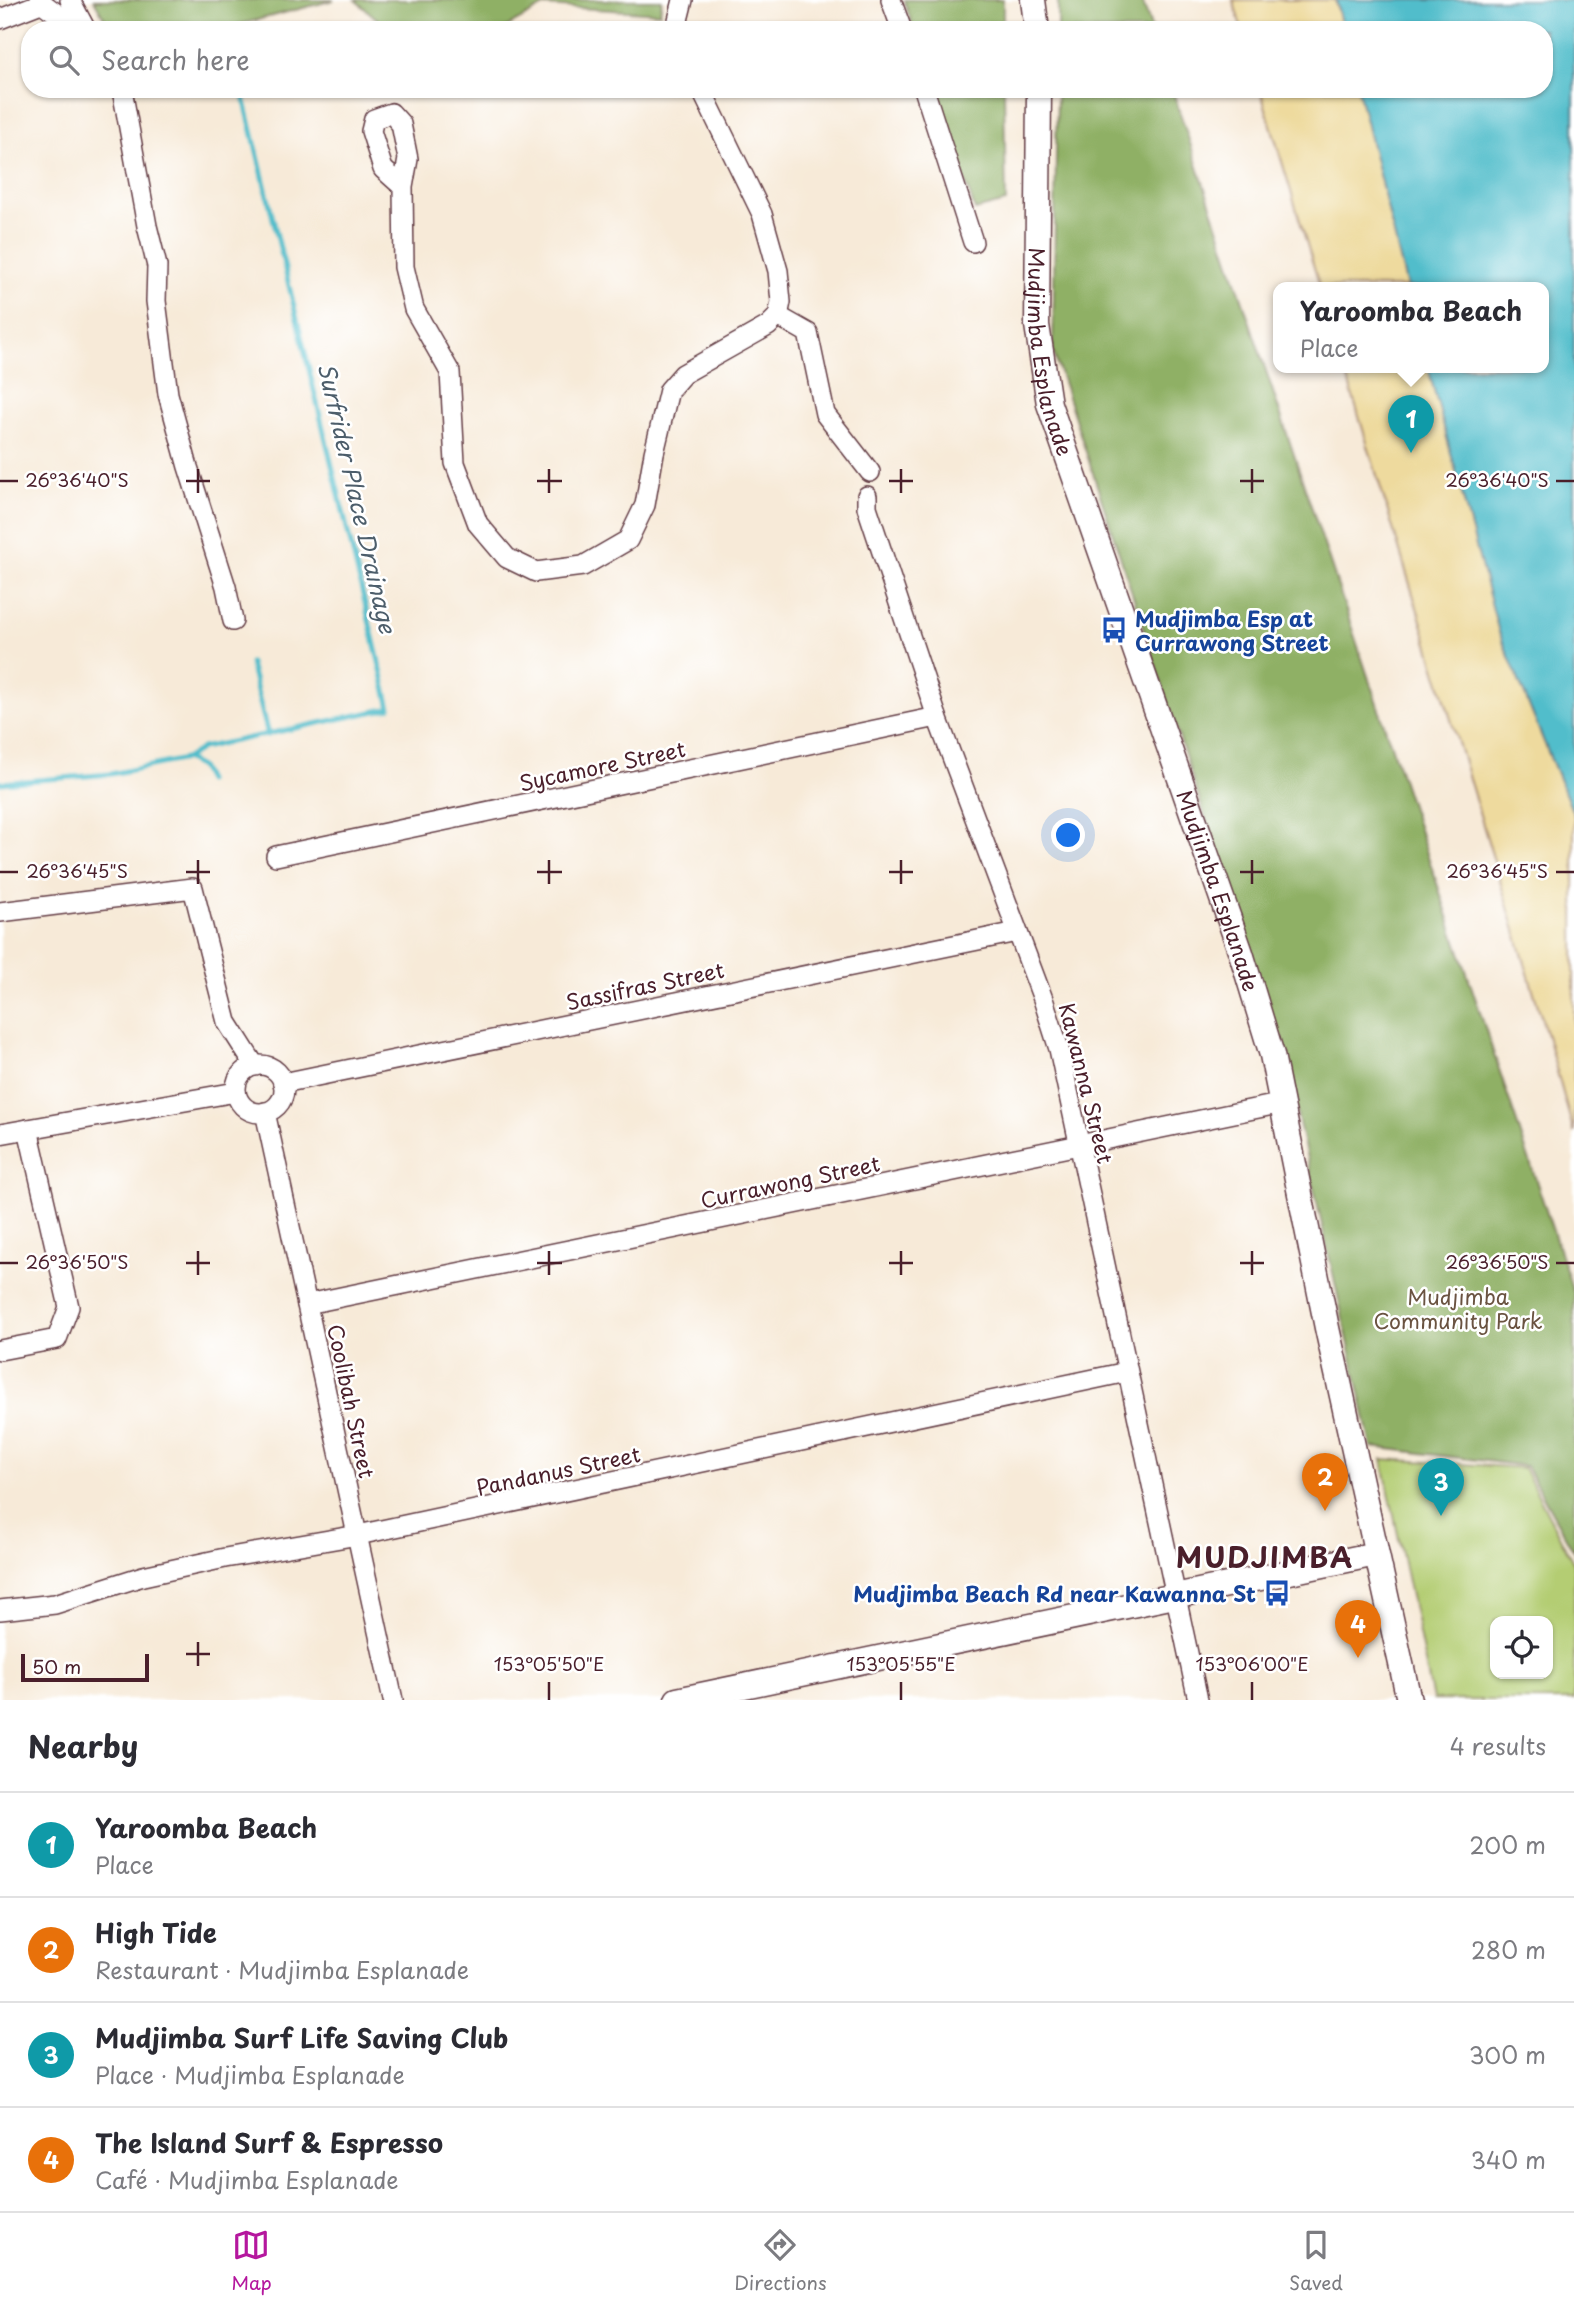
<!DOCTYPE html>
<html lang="en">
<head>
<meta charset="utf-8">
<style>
  body { margin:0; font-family:"Playpen Sans",sans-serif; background:#f7f7f7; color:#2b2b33 }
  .controls { position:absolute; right:21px; bottom:21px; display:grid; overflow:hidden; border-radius:14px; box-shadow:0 2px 5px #0004 }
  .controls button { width:63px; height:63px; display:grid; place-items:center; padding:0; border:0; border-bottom:2px solid #e1e1e2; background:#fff; color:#2b2b33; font:35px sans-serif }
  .scale { position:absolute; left:21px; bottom:18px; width:128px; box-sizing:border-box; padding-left:7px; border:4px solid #4a1f2b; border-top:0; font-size:19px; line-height:24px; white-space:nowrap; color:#4a1f2b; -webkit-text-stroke:5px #fff; paint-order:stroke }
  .you { position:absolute; left:1069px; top:836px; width:24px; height:24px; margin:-18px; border:5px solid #fff; border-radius:50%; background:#1a73e8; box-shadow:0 0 0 10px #1a73e833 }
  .badge { display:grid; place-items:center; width:46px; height:46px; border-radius:50%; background:#b5179e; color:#fff; font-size:23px; font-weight:700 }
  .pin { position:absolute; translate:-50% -58px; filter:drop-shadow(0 2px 4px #0008) }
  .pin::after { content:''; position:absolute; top:37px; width:24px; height:21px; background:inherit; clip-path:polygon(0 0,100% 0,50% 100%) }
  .popup { position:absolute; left:1273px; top:282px; width:276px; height:91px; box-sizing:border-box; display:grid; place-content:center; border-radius:14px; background:#fff; filter:drop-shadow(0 2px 5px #0005); font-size:23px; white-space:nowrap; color:#7c7c81 }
  .popup b { font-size:26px; color:#2b2b33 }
  .popup::after { content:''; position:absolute; left:50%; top:100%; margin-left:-14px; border:14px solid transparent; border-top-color:#fff }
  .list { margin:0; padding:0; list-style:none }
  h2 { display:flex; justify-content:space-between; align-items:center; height:91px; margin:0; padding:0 28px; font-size:30px }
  h2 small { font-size:23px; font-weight:400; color:#7c7c81 }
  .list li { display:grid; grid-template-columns:46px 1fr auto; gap:21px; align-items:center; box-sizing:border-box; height:105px; padding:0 28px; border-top:2px solid #e1e1e2 }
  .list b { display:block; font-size:26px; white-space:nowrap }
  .list p { margin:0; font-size:23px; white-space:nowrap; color:#7c7c81 }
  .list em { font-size:23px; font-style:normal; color:#7c7c81 }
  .icon { flex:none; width:38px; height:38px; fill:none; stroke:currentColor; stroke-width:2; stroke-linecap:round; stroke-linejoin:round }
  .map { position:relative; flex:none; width:1574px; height:1700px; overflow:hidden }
  .search { position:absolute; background:#fff; box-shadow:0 2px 5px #0004; left:21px; right:21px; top:21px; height:77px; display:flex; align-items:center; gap:18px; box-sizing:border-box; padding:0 24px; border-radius:28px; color:#7c7c81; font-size:26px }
  .sheet { height:511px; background:#fff }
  nav { display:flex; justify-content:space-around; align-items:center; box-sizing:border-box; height:98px; border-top:2px solid #e1e1e2; background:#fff; font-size:19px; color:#7c7c81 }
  nav a { display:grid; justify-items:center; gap:4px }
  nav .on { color:#b5179e }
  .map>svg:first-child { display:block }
  .green { fill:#b4cd73; stroke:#7f764f; stroke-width:2; fill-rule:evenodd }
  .forest { fill:#8fb065; stroke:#6c6848; stroke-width:2 }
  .sand { fill:#eeda9e; stroke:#9c7c64; stroke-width:2 }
  .water { fill:#51bdcb; stroke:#4e6e7b; stroke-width:2 }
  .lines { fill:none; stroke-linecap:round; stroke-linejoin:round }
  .stream { stroke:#51bdcb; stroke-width:5 }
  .minor-casing { stroke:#643d45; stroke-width:22 }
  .tertiary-casing { stroke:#643d45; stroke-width:27 }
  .minor { stroke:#fff; stroke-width:19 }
  .tertiary { stroke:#fff; stroke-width:24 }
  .ticks { fill:none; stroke:#4a1f2b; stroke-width:2.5 }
  .labels { text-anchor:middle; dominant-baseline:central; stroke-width:5; stroke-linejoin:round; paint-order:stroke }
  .street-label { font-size:21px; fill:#4a1f2b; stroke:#fff }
  .transit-label { font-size:21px; font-weight:bold; fill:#164399; stroke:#fff; text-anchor:start }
  .park-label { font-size:21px; fill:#6a5341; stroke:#fff }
  .water-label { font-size:23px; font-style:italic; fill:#4d5e6b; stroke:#fff }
  .district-label { font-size:28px; font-weight:bold; letter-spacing:2px; fill:#4a1f2b; stroke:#fff }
  .ticks-label { font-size:18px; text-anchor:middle; fill:#4a1f2b; stroke:#fff; stroke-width:5; stroke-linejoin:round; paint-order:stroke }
</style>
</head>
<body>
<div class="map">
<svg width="1574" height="1700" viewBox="0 0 1574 1700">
  <rect width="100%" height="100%" fill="#fff"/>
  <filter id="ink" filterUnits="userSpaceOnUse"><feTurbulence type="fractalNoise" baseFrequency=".0143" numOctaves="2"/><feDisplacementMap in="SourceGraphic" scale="14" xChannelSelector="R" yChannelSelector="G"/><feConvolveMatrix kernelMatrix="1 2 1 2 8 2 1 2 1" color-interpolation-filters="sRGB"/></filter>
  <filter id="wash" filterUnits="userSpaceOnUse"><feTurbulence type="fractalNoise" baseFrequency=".00686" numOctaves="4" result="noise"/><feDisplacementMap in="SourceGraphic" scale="28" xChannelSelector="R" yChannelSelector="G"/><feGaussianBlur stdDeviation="1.57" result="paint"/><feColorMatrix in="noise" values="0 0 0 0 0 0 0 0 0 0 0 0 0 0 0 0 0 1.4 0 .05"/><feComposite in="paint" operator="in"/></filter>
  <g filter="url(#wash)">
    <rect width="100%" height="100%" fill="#f7ead8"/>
    <path class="green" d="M1382 1459 1524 1468 1574 1564V1700H1433ZM1495 1621H1548V1674H1495Z"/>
    <g class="forest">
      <path d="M94 0H334L218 30H111Z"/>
      <path d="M355 0H662L660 13 544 6 501 30H390Z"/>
      <path d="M904 0H1003V30H914Z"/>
      <path d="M1058 0H1142L1152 30H1058Z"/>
      <path d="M934 89H1004L1006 202 975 210Z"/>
      <path d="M1057 89H1172L1574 1294V1552L1526 1466 1372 1447 1285 1061 1053 351Z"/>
    </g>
    <g class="sand">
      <path d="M1233 0H1335L1343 30H1242Z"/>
      <path d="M1260 89H1358L1407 287H1320Z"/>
      <path d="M1344 367H1428L1499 632 1574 815V1133L1548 1039Z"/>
    </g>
    <path class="water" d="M1336 0H1574V815L1499 632 1428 367H1544V287H1407L1358 89H1544V30H1343Z"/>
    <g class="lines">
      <g class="stream">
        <path d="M250 663 268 735"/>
        <path d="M185 759 202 748 390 708 242 89"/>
        <path d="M0 783 111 774 185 759 200 767 207 781"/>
      </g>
    </g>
  </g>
  <g filter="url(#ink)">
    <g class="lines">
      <g class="minor-casing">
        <g id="minor">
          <path d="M70 0 86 30"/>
          <path d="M891 0 902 30"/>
          <path d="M45 5 79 30"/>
          <path d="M0 19 36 5"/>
          <path d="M681 30 678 20 683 0"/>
          <path d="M120 89 123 95 147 226 157 266 156 301 168 394 188 467 226 587 233 621"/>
          <path d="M924 89 973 242"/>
          <path d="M403 187 383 169 371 131 374 119 391 113 401 124 408 159 403 187 404 267 414 309 450 372 455 463 478 524 507 558 536 572 583 566 628 540 645 505 654 453 669 390 683 374 768 326 778 316 781 302 778 271 762 214 701 89"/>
          <path d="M778 316 808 333 825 414 870 472"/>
          <path d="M867 496V507L937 717 1043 999 1059 1049 1198 1700"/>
          <path d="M276 856 937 717"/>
          <path d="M0 912 193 888 227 1022 255 1066"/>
          <circle cx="260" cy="1089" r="24"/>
          <path d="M283 1083 1017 932"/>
          <path d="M265 1112 393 1700"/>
          <path d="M0 1134 236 1092"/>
          <path d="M307 1304 1283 1103"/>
          <path d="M0 1350 57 1339 69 1307 28 1129"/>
          <path d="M0 1610 55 1604 143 1576 225 1558 358 1535 1127 1372"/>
        </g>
      </g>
      <g class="tertiary-casing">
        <g id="tertiary">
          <path d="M1033 0 1037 30"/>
          <path id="s1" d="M1039 89 1037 325 1049 404 1241 953 1272 1055 1327 1328 1409 1700"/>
          <path d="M677 1700 1376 1554"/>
        </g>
      </g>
      <use href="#minor" class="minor"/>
      <use href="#tertiary" class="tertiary"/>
    </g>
  </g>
  <path class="ticks" d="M198 469V493M549 469V493M901 469V493M1252 469V493M0 481H18M186 481H210M537 481H562M889 481H913M1240 481H1264M1556 481H1574M198 860V884M549 860V884M901 860V884M1252 860V884M0 872H18M186 872H210M537 872H562M889 872H913M1240 872H1264M1556 872H1574M198 1251V1275M549 1251V1275M901 1251V1275M1252 1251V1275M0 1263H18M186 1263H210M537 1263H562M889 1263H913M1240 1263H1264M1556 1263H1574M198 1642V1666M186 1654H210M549 1682V1700M901 1682V1700M1252 1682V1700"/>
  <defs>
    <g id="bus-bare" transform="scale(2.1)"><path d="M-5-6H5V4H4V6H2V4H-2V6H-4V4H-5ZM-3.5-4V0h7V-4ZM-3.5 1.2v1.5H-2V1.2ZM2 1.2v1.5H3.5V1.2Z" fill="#1a4fb4" stroke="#fff" stroke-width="2.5" paint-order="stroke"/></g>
  </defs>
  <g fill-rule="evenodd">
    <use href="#bus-bare" x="1114" y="630"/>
    <use href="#bus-bare" x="1277" y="1593"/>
  </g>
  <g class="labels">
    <g class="street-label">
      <text stroke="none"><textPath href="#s1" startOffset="264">Mudjimba Esplanade</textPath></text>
      <text transform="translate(602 765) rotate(-12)">Sycamore Street</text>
      <text stroke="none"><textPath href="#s1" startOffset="831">Mudjimba Esplanade</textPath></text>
      <text transform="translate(645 985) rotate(-12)">Sassifras Street</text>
      <text transform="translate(1087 1083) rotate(76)">Kawanna Street</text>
      <text transform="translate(790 1181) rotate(-12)">Currawong Street</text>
      <text transform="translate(352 1401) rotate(78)">Coolibah Street</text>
      <text transform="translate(558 1470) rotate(-12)">Pandanus Street</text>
    </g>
    <g class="transit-label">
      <text x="1135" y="618">Mudjimba Esp at<tspan x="1135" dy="24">Currawong Street</tspan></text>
      <text x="1256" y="1593" text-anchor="end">Mudjimba Beach Rd near Kawanna St</text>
    </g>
    <g class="park-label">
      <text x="1458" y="1296">Mudjimba<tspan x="1458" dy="24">Community Park</tspan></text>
    </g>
    <g class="water-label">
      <text transform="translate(358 498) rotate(77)">Surfrider Place Drainage</text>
    </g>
    <g class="district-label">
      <text x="1265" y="1556">MUDJIMBA</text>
    </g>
  </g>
  <g class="ticks-label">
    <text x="77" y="487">26°36'40"S</text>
    <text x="1497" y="487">26°36'40"S</text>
    <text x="77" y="878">26°36'45"S</text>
    <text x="1497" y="878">26°36'45"S</text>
    <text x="77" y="1269">26°36'50"S</text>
    <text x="1497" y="1269">26°36'50"S</text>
    <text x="549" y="1671">153°05'50"E</text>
    <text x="901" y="1671">153°05'55"E</text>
    <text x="1252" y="1671">153°06'00"E</text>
  </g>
</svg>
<div class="controls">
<button><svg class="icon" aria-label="locate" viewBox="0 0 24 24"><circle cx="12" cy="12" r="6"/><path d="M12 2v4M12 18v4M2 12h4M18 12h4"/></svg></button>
</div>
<div class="scale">50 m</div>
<div class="you"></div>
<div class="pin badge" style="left:1411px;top:453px;background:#0f9aa8">1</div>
<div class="popup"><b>Yaroomba Beach</b>Place</div>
<div class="pin badge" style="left:1325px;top:1511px;background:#e8710a">2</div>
<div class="pin badge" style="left:1441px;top:1516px;background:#0f9aa8">3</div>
<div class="pin badge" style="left:1358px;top:1658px;background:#e8710a">4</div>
<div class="search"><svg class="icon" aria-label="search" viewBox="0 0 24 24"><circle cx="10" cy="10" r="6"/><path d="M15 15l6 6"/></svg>Search here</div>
</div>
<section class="sheet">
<h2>Nearby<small>4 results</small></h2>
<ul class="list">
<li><span class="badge" style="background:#0f9aa8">1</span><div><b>Yaroomba Beach</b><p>Place</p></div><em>200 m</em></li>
<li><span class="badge" style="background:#e8710a">2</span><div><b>High Tide</b><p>Restaurant · Mudjimba Esplanade</p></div><em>280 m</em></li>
<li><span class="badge" style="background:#0f9aa8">3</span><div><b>Mudjimba Surf Life Saving Club</b><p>Place · Mudjimba Esplanade</p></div><em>300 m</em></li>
<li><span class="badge" style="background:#e8710a">4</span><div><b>The Island Surf &amp; Espresso</b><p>Café · Mudjimba Esplanade</p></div><em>340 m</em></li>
</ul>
</section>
<nav>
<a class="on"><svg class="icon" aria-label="map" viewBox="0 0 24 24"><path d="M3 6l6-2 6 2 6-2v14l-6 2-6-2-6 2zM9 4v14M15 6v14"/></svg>Map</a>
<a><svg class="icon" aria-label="directions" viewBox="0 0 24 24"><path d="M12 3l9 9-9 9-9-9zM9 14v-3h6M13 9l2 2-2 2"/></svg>Directions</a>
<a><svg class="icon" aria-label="saved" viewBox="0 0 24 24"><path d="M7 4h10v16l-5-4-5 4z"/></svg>Saved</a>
</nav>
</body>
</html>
